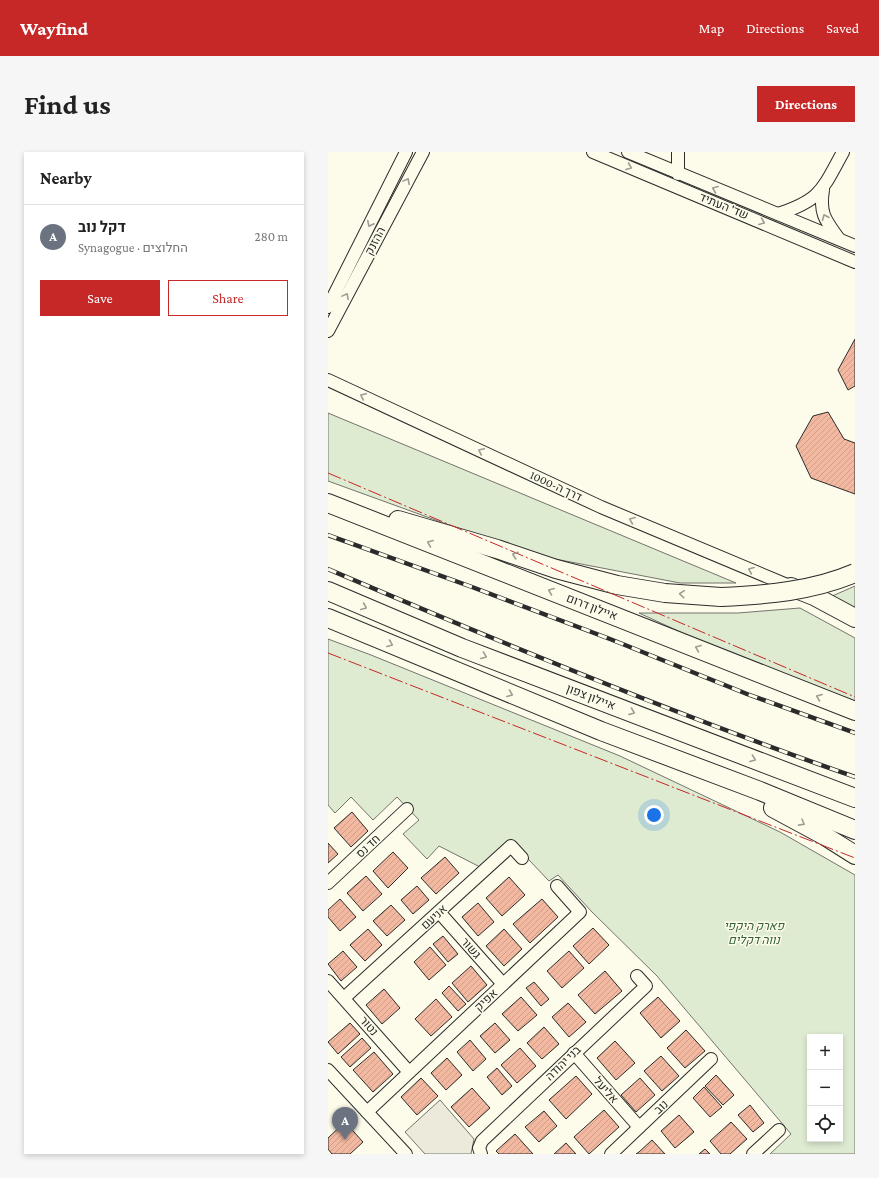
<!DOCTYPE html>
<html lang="en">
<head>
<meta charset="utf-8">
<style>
  body { margin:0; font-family:"Crimson Pro",Heebo,serif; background:#f6f6f6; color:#222 }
  .controls { position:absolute; right:12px; bottom:12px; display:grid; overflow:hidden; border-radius:0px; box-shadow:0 2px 6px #0003 }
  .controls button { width:36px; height:36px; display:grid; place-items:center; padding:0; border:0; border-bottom:1px solid #e0e0e0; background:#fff; color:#222; font:20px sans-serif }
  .you { position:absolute; left:326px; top:663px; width:14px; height:14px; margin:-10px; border:3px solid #fff; border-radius:50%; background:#1a73e8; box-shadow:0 0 0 6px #1a73e833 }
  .badge { display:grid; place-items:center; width:26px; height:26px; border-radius:50%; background:#c62828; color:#fff; font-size:13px; font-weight:700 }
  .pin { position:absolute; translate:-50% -33px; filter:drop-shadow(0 1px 2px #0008) }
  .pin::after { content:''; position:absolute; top:21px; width:14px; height:12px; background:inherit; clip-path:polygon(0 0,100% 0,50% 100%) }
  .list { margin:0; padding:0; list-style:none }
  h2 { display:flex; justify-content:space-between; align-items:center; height:52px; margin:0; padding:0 16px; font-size:17px }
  h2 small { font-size:13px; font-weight:400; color:#767676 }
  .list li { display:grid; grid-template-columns:26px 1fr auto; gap:12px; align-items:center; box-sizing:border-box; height:64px; padding:0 16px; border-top:1px solid #e0e0e0 }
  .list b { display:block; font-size:15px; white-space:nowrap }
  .list p { margin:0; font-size:13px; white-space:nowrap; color:#767676 }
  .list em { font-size:13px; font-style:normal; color:#767676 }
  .actions { display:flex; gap:8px; padding:12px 16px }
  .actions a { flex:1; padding:9px 0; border:1px solid #c62828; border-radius:0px; text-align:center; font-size:14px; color:#c62828 }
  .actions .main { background:#c62828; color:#fff }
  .icon { flex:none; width:22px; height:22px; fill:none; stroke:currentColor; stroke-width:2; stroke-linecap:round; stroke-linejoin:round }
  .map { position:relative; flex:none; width:527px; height:1002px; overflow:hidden; border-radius:0px }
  header { display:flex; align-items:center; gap:24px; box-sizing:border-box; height:56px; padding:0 20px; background:#c62828; color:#fff }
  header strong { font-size:19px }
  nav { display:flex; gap:22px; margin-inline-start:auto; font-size:14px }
  .intro { display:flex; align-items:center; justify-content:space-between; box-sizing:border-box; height:96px; padding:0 24px }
  h1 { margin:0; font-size:28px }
  .button { padding:10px 18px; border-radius:0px; background:#c62828; color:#fff; font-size:14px; font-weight:700 }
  main { display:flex; gap:24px; padding:0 24px }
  aside { flex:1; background:#fff; border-radius:0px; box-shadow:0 2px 6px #0003 }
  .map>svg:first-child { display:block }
  .green { fill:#deebd1; stroke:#74746e; fill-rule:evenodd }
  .parking { fill:#eceadb; stroke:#74746e }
  .building { fill:url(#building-hatch); stroke:#2b2b2b }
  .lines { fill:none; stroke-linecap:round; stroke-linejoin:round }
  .minor-casing { stroke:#2b2b2b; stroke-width:14 }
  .highway-casing { stroke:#2b2b2b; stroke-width:20 }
  .minor { stroke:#fdfbea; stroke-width:12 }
  .highway { stroke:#fdfbea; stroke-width:18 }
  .rail-casing { stroke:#2b2b2b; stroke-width:4.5 }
  .rail { stroke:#fdfbea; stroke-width:3; stroke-dasharray:9; stroke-linecap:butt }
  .highway-bridge-casing { stroke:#2b2b2b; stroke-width:20; stroke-linecap:butt }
  .highway-bridge { stroke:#fdfbea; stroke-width:18 }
  .power { stroke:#c62828; stroke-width:1; stroke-dasharray:14 3 2 3; stroke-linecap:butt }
  .oneway { stroke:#9e9d94 }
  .labels { text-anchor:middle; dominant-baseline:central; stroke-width:3; stroke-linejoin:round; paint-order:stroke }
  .street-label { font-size:12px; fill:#2b2b2b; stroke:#fdfbea }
  .park-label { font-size:12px; font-style:italic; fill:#34623c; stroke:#fdfbea }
</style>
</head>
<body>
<header>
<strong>Wayfind</strong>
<nav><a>Map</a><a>Directions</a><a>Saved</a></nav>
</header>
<div class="intro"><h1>Find us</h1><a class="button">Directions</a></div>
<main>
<aside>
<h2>Nearby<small></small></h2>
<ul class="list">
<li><span class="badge" style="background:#6b7280">A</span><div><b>דקל נוב</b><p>Synagogue · החלוצים</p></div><em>280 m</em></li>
</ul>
<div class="actions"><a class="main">Save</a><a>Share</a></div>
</aside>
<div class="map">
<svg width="527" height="1002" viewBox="0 0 527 1002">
  <defs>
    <pattern id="building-hatch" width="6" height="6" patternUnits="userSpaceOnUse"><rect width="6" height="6" fill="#f2b8a0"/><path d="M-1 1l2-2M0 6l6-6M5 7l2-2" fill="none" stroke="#d09e8a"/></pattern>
  </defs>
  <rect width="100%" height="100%" fill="#fdfbea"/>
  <g class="green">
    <path d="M0 261 408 431H352L201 402 0 329Z"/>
    <path d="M527 434V459L502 445Z"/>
    <path d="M472 456 527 486V549L372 489 311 461H410Z"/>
    <path d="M0 487 43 503 292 604 452 680 527 723V1002H442L463 982 329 824 264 760 230 723 221 729 183 689 152 715 111 694 99 707 75 682 91 668 69 645 45 668 23 645 7 661 0 653ZM482 885H512V987H482Z"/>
  </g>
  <path class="parking" d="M112 948 146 987 143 1002H97L77 980Z"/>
  <g class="building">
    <path d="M527 187V234L520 238 510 218Z"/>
    <path d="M500 260 516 287 527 291V342L483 326 468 294 485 264Z"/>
    <path d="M24 660 40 679 23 695 6 676Z"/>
    <path d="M0 691 10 702 0 711Z"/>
    <path d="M65 700 80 716 60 736 45 719Z"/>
    <path d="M117 705 131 721 108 742 93 726Z"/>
    <path d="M38 724 54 742 35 759 19 741Z"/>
    <path d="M181 725 197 743 174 764 158 746Z"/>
    <path d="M89 734 101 748 85 762 73 748Z"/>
    <path d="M12 747 28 765 12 779 0 765V758Z"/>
    <path d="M214 747 230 765 202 791 185 772Z"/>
    <path d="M150 751 166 770 150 784 134 765Z"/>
    <path d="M63 753 77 768 59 784 45 769Z"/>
    <path d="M265 776 281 793 261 812 245 794Z"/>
    <path d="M40 777 54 793 37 809 22 793Z"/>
    <path d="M176 777 194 797 176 814 158 794Z"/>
    <path d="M115 784 130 802 120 810 105 792Z"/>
    <path d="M102 795 118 813 101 828 86 810Z"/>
    <path d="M15 799 29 815 13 829 0 812Z"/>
    <path d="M241 799 256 816 234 836 219 819Z"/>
    <path d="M143 814 159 833 140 850 124 831Z"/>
    <path d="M277 819 294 839 267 862 250 843Z"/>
    <path d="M206 830 221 847 213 854 198 836Z"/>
    <path d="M121 834 138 852 130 859 114 841Z"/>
    <path d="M56 837 72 856 54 872 38 853Z"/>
    <path d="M193 845 209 863 190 879 174 862Z"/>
    <path d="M330 845 352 869 333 886 312 861Z"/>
    <path d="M108 847 124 865 103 884 87 867Z"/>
    <path d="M240 851 258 870 241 885 224 865Z"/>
    <path d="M22 871 32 882 10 902 0 890Z"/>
    <path d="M167 871 182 888 167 901 152 884Z"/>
    <path d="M216 875 231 892 214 907 199 891Z"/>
    <path d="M358 878 377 899 357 916 339 896Z"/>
    <path d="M34 886 43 896 22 915 13 905Z"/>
    <path d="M142 888 158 907 145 919 129 900Z"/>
    <path d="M287 889 307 911 288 928 269 906Z"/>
    <path d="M192 896 208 914 189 931 173 913Z"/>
    <path d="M46 900 65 922 45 940 25 918Z"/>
    <path d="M333 904 351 924 334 939 316 919Z"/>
    <path d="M119 906 134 923 118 938 103 921Z"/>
    <path d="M169 916 184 934 174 943 159 925Z"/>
    <path d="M388 923 406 943 395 953 377 934Z"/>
    <path d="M248 924 264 942 238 967 221 948Z"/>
    <path d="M93 926 110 944 89 963 73 945Z"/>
    <path d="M312 926 327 943 308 960 293 943Z"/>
    <path d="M376 935 394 955 382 965 365 946Z"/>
    <path d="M144 936 162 956 141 975 123 955Z"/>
    <path d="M422 953 436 971 425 980 410 963Z"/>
    <path d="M276 958 291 975 261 1002 246 985Z"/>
    <path d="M216 959 229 974 211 990 197 975Z"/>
    <path d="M351 963 366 980 347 996 333 979Z"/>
    <path d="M17 970 35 990 22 1002H4L0 997V986Z"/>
    <path d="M403 970 419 987 402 1002H393L382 989Z"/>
    <path d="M187 982 205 1002H171L168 999Z"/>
    <path d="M324 988 337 1002H308L311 1000Z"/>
    <path d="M238 991 248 1002H226Z"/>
    <path d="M377 997 382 1002H371Z"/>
  </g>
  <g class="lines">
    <g class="minor-casing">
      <g id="minor">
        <path d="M265 0 527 110"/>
        <path d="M300 0 527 94"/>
        <path d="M350 0V22"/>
        <path d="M495 38C491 62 498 69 511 87"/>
        <path d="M450 62C493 48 494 38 515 0"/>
        <path d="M0 155 78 0"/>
        <path d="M0 179 95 0"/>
        <path d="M0 228 273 355 459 433"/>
        <path d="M0 731 79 657"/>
        <path d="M111 760 175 832"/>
        <path d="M0 829 81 920"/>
        <path d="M16 846 183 694 194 706"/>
        <path d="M246 901 311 975"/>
        <path d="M0 918 78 1002"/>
        <path d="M39 960 252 760 229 734"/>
        <path d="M153 1002 151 996 154 989 318 834 309 824"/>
        <path d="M283 1002 383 907"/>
        <path d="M425 1002 451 978"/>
      </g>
    </g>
    <g class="highway-casing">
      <g id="highway">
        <path d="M0 351 527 559"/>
        <path d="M70 368 169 397 228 417 289 433 337 441 393 445"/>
        <path d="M463 435 486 444 527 466"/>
        <path d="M0 439 134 496 527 646"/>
        <path d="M0 466 273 579 432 639 527 678"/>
        <path d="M445 656 497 684 527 703"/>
      </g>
    </g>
    <use href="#minor" class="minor"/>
    <use href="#highway" class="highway"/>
    <g class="rail-casing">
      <g id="rail">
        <path d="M0 383 144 435 282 487 419 542 527 581"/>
        <path d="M0 417C173 491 349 563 527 625"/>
      </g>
    </g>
    <use href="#rail" class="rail"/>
    <g class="highway-bridge-casing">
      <path id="highway-bridge" d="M393 445C438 443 485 439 527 421"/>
    </g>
    <use href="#highway-bridge" class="highway-bridge"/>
    <g class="power">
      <path d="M0 321 527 545"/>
      <path d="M0 501 527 706"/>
    </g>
  </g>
  <defs><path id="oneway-chevron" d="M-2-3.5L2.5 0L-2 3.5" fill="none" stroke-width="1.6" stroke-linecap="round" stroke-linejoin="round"/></defs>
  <g class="oneway">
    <use href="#oneway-chevron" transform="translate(301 15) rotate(22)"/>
    <use href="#oneway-chevron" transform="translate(79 29) rotate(-62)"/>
    <use href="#oneway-chevron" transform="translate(387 37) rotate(-158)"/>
    <use href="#oneway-chevron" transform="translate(497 65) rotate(-113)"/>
    <use href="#oneway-chevron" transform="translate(434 70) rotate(22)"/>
    <use href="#oneway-chevron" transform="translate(42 72) rotate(117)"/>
    <use href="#oneway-chevron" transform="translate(18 144) rotate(-62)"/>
    <use href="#oneway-chevron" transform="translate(35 244) rotate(-155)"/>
    <use href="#oneway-chevron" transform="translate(153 299) rotate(-155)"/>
    <use href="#oneway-chevron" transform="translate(304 368) rotate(-157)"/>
    <use href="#oneway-chevron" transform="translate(102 391) rotate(-158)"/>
    <use href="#oneway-chevron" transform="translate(187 403) rotate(-161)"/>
    <use href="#oneway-chevron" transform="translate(423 418) rotate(-157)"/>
    <use href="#oneway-chevron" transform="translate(223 439) rotate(-158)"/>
    <use href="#oneway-chevron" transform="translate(354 442) rotate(-175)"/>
    <use href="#oneway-chevron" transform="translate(36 455) rotate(23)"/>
    <use href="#oneway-chevron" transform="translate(62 492) rotate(22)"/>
    <use href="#oneway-chevron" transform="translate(370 496) rotate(-158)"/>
    <use href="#oneway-chevron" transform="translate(156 504) rotate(21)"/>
    <use href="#oneway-chevron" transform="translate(182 542) rotate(22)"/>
    <use href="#oneway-chevron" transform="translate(491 545) rotate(-158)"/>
    <use href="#oneway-chevron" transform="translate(304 560) rotate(21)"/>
    <use href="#oneway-chevron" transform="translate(425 607) rotate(21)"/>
    <use href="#oneway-chevron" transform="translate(474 671) rotate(29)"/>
  </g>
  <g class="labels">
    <g class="street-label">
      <text transform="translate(396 54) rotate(22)">שד' העתיד</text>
      <text transform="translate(47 89) rotate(-62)">ההזנק</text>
      <text transform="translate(228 334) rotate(25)">דרך ה-1000</text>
      <text transform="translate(264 455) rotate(21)">איילון דרום</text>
      <text transform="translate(263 545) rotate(21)">איילון צפון</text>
      <text transform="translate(40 694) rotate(-43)">חד נס</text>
      <text transform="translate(106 765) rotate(-42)">אניעם</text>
      <text transform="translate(143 796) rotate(48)">גשור</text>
      <text transform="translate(158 848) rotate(-43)">אפיק</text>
      <text transform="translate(41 874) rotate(49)">נטור</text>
      <text transform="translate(235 911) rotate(-44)">בני יהודה</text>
      <text transform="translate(278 938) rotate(49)">אליעל</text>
      <text transform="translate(333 955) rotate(-43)">נוב</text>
    </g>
    <g class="park-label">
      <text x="426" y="774">פארק היקפי<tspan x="426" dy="14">נווה דקלים</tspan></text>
    </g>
  </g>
</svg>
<div class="controls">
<button>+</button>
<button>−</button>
<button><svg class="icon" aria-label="locate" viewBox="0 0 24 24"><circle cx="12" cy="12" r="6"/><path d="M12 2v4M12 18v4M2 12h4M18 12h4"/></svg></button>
</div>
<div class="you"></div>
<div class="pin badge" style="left:17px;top:988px;background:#6b7280">A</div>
</div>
</main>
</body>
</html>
